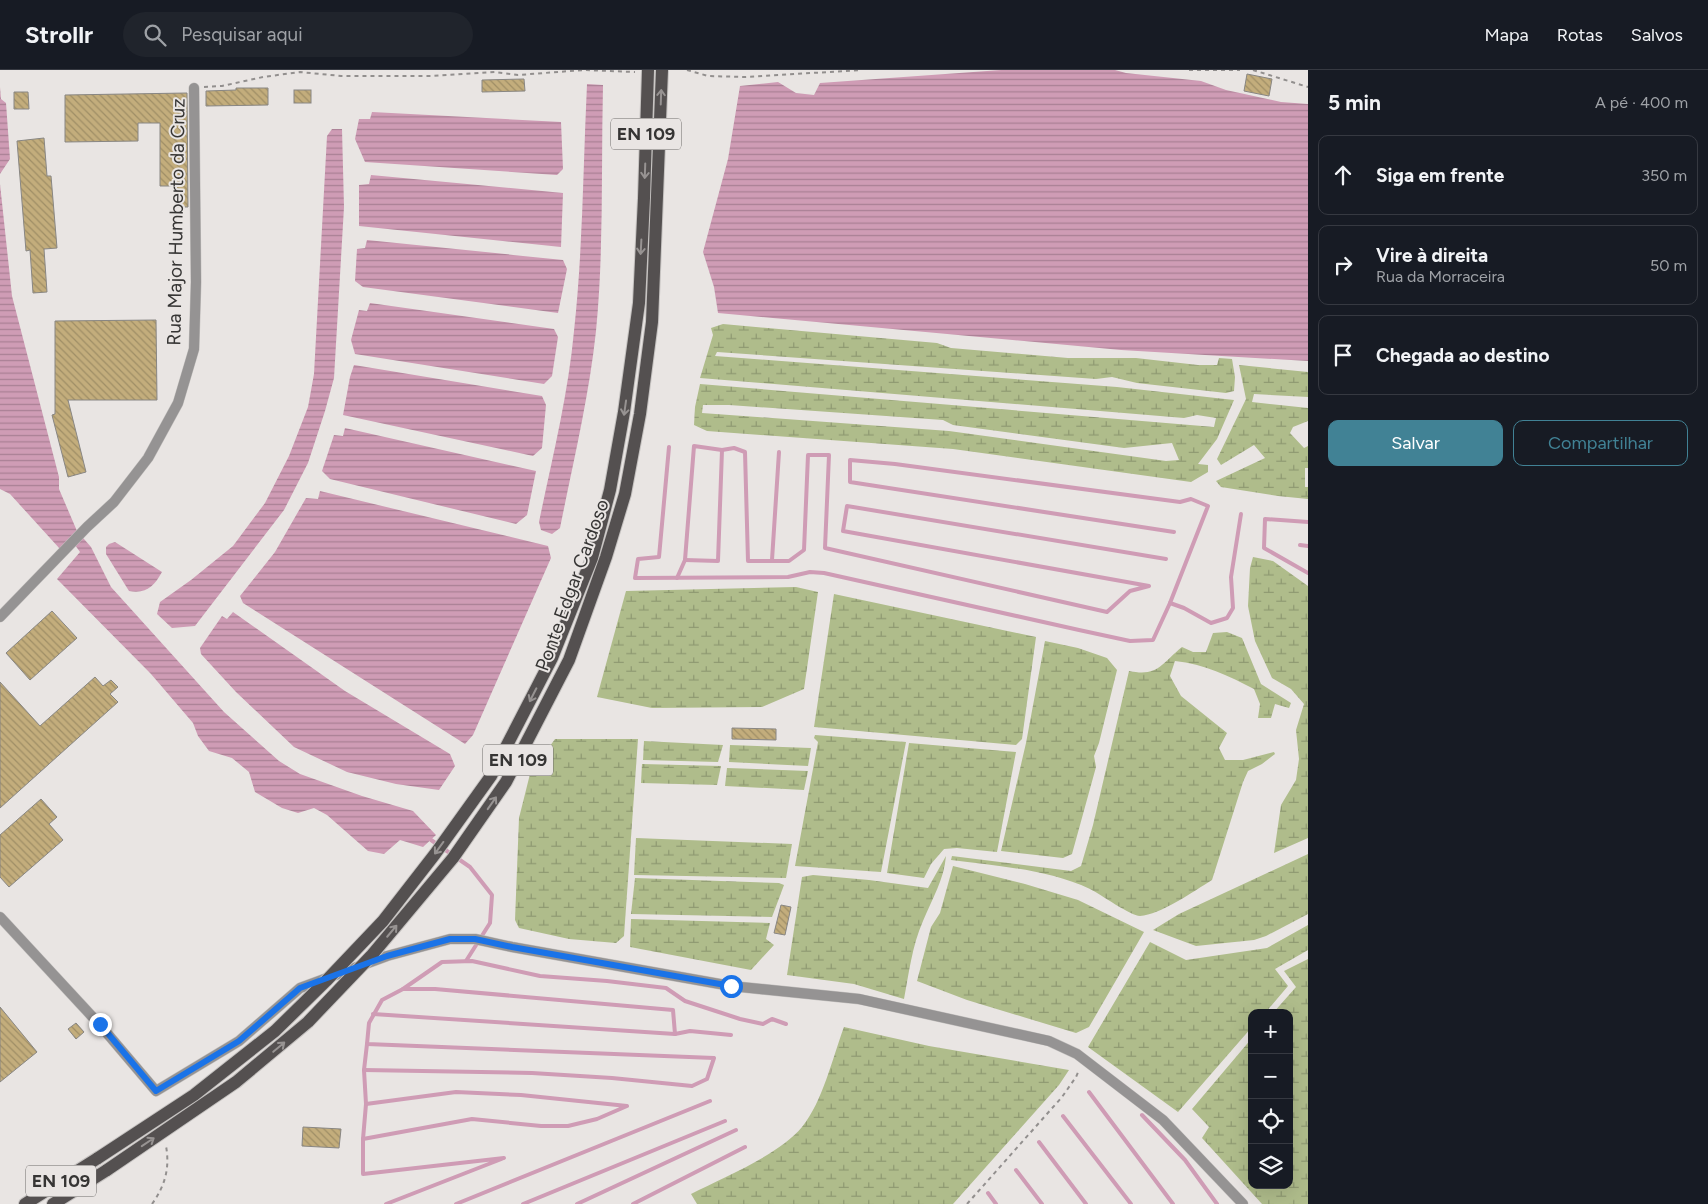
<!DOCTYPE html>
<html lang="pt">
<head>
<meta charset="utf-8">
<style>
  body { margin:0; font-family:Figtree,sans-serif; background:#20242c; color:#f1f3f6 }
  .controls { position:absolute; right:15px; bottom:15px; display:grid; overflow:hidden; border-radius:10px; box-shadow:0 5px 20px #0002 }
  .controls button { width:45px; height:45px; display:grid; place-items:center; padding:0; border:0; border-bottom:1px solid #363941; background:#171b24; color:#f1f3f6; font:25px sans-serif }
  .stop { position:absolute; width:15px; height:15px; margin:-11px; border:4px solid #1a73e8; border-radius:50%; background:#fff }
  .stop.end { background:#1a73e8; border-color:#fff; box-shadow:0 1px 5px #0008 }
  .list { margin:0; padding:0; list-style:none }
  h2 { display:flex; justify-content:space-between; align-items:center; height:65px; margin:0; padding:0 20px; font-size:21px }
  h2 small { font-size:16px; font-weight:400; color:#9ea1a6 }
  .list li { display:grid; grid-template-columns:32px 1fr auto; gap:15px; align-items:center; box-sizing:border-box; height:80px; margin:0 10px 10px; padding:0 10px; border:1px solid #363941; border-radius:10px }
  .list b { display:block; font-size:19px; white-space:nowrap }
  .list p { margin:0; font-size:16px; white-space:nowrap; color:#9ea1a6 }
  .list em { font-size:16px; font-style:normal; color:#9ea1a6 }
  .actions { display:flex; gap:10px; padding:15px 20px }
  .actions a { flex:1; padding:11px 0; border:1px solid #418295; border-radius:10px; text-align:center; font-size:18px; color:#418295 }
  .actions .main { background:#418295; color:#fff }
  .icon { flex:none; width:28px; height:28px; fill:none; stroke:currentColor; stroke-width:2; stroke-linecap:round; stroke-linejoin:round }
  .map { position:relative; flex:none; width:1308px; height:1134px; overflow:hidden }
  header { display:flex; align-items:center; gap:30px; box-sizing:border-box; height:70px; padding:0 25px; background:#171b24; border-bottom:1px solid #363941 }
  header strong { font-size:24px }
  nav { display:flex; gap:28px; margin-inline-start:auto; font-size:18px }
  .search { width:350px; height:45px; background:#20242c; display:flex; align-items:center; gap:12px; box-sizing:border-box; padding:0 18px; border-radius:28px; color:#9ea1a6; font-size:19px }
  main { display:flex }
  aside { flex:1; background:#171b24 }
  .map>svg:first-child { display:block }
  .wetland { fill:url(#wetland-marsh); fill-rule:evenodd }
  .water { fill:url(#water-rules) }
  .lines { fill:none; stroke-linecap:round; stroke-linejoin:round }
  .stream { stroke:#cf9cb5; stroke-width:4 }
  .building { fill:url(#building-back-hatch); stroke:#888683 }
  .street-casing { stroke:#c5c2c0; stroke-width:11 }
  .primary-casing { stroke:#c5c2c0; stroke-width:14 }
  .path { stroke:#928f8e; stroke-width:2; stroke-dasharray:4 4; stroke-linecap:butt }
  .street { stroke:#959393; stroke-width:10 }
  .primary { stroke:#545050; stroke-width:12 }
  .primary-bridge-casing { stroke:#c5c2c0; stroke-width:14; stroke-linecap:butt }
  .primary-bridge { stroke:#545050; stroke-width:12 }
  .oneway { stroke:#979392 }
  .route { stroke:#1a73e8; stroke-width:6 }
  .labels { text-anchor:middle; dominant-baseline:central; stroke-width:4; stroke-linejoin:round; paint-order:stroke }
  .shield { fill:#e9e5e3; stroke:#6c6a68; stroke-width:1 }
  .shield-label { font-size:18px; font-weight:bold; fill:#363534 }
  .street-label { font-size:19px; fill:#363534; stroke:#e9e5e3 }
</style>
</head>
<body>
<header>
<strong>Strollr</strong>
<div class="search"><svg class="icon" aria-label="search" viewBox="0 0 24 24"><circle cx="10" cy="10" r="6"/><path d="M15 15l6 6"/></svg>Pesquisar aqui</div>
<nav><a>Mapa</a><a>Rotas</a><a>Salvos</a></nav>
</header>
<main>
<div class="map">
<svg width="1308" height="1134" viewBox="0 0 1308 1134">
  <defs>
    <pattern id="wetland-marsh" width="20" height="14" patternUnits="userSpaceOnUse" patternTransform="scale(1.25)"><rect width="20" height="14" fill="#afbc8b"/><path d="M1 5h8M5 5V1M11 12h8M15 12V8" fill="none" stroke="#8f9a72"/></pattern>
    <pattern id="water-rules" width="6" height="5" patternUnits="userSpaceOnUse" patternTransform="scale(1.25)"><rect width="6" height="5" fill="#cf9cb5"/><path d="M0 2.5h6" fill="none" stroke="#a98094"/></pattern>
    <pattern id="building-back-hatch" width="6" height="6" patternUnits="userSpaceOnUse" patternTransform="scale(1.25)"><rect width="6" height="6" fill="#c3ad7c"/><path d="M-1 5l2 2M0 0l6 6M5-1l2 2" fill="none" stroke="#9f8e66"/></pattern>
  </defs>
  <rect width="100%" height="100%" fill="#e9e5e3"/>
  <g class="wetland">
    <path d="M723 254 937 273 951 278 1068 288H1136L1198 295H1217L1219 288 1232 289 1235 307 1234 321 1226 323 1137 313 1112 307 1096 309 717 282 715 286 1117 317 1234 330 1217 369 1198 394 1208 395V402L1191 412 953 379 707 361 694 355 695 337 700 314 1214 357 1216 348 1197 345 1184 348 700 308 713 265 711 258ZM703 335H729L943 350 953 355 1124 378 1172 373 1179 390 1166 391 949 361 702 343Z"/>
    <path d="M1239 295 1308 302V327L1254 324 1252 332 1308 338V351L1293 357 1290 363 1304 378 1308 376V398H1305V417H1308V429L1278 426 1221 417 1216 411 1265 388 1254 375 1221 395 1217 389 1246 329Z"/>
    <path d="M1253 487 1273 491 1308 516V768L1274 783 1281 735 1296 710 1299 689 1296 660 1304 634 1291 619 1272 608 1255 571 1248 536 1250 498Z"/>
    <path d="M796 517 818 522 804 619 762 637 652 638 597 627 626 521Z"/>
    <path d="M834 524 1036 567 1022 669 1016 675 814 657Z"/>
    <path d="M1227 562 1242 568 1261 614 1291 633 1289 638 1275 634 1271 648H1258L1260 634 1254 619C1229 606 1204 594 1175 591L1170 606 1181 626 1227 663 1219 678 1225 690H1243L1274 682 1275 684 1262 694 1248 701 1243 712 1212 810C1194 821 1160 845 1140 846 1131 846 1100 824 1090 819 1047 799 997 796 951 790L952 786 1071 801 1081 796 1093 755 1129 601C1158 607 1161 594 1182 577L1193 582H1206L1213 563Z"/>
    <path d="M1045 571 1078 578 1107 588 1117 600 1099 673 1094 686 1096 697 1072 784 1063 788 1001 781 1026 673Z"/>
    <path d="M815 665 906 672 881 802 795 796 818 672 814 668Z"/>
    <path d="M555 669H638L624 866 616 873 569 869 519 858 515 850 519 748 530 704Z"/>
    <path d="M644 671 723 675 718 692 643 690Z"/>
    <path d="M909 673 1016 682 997 782 957 778 944 779 931 794 924 808 887 803Z"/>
    <path d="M730 675 811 678 808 696 729 692Z"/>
    <path d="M642 694 721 696 717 715 641 713Z"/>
    <path d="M727 698 808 701 804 720 725 716Z"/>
    <path d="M636 768 792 774 786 808 634 805Z"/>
    <path d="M1308 784V844L1266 866 1254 870 1196 876 1153 860 1179 844Z"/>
    <path d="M946 786C944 810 932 829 923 851 912 876 909 903 904 929L854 914 787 905 802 807 813 805 869 810 928 818Z"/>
    <path d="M953 796 1025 814 1078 830 1144 862 1089 957 1076 963 967 930 917 911 931 857 940 843Z"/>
    <path d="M635 808 779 813 784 815 772 847 631 844Z"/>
    <path d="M631 849 770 853 766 869 774 875 751 900 630 877Z"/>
    <path d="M1308 855V880L1275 899 1288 916 1265 943H1252V957L1178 1042 1088 977 1150 872 1186 890 1267 878Z"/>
    <path d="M1308 889V1134H1262L1202 1068 1209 1057 1192 1039 1252 968V1115H1289V943H1273L1296 917 1284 901Z"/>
    <path d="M844 957 929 976 1069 1000 1059 1015 953 1134H697L691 1124C724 1107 779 1085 802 1057 823 1031 832 989 844 957Z"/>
  </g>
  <g class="water">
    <path d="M1001 0H1115L1126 3 1201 11 1226 20 1281 32 1308 34V291L1121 280 718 243 714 217 703 182 728 89 740 16 778 12 796 23 814 25 820 13Z"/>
    <path d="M587 14 603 15C601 97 604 179 596 261 589 327 573 393 560 458L552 464 541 460 539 452C552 389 568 326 574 261 583 179 583 96 587 14Z"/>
    <path d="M0 17 1 29 6 33 10 89 0 104Z"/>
    <path d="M372 42 561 52 563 99 557 105 365 92 355 69 359 49H370Z"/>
    <path d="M332 59H342L344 137 334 308 325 341 308 393 284 440 195 556 172 558 157 544 160 532 191 510 233 476 265 433 289 386 308 337 314 304 327 66Z"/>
    <path d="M371 105 563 123 561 177 359 156V115L369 114Z"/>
    <path d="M0 114 12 226 59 407V419L77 461 91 477 111 517 224 642 279 691 300 704 362 726 413 741 436 765 423 777 400 770 384 784 368 781 327 745 314 738 298 743 282 738 255 722 249 702 232 688 209 681 198 666 193 653 151 604 57 509 80 482 70 468 60 479 10 424 0 419Z"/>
    <path d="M367 170 563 190 567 199 558 243 363 217 355 211 357 179 365 178Z"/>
    <path d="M370 233 554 259 558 267 552 306 544 314 355 284 351 270 359 240 367 241Z"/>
    <path d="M354 295 542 326 546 335 542 378 533 386 343 345 350 307Z"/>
    <path d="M345 358 536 401 527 445 516 454 330 409 322 401 334 365 343 366Z"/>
    <path d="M320 421 548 476 551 488 473 665 465 674 243 533 240 526 275 482 306 428 318 429Z"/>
    <path d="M115 472 162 502C154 516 147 524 129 521L106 484V477L109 474Z"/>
    <path d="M233 542 345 621 450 684 455 696 439 720 396 714 347 702 294 677 236 622 201 584 200 578 222 546 227 549Z"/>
  </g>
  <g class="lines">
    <g class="stream">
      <path d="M669 377 659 487 638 489 635 508 788 507 810 502 824 503 1079 560 1130 571 1153 570 1170 533 1208 436 1191 429 1180 432 895 394 850 390V412L1174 462"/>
      <path d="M1308 452 1265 449 1264 478 1308 503"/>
      <path d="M1300 475 1308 476"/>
      <path d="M685 490 718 491 722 380 734 378 745 382 748 491H789L804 480 808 385H829L825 478 1107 542 1130 521 1149 516 843 461 847 436 1166 489"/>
      <path d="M772 490 779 382"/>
      <path d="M677 508 685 490 694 376 722 380"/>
      <path d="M1170 533 1184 538 1211 553 1227 548 1233 538 1231 507 1241 444"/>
      <path d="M431 770 470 797 492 825 490 853 466 891"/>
      <path d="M373 944 675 964 690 961 731 965"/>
      <path d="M675 964 673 940 435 919H403L442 892 472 891 540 906 607 911 666 918 685 931 740 949 763 954 772 949 786 954"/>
      <path d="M364 1000 532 1003 612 1008 692 1016 707 1009 714 988 367 974 369 953 382 930 403 919"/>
      <path d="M1089 1022 1173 1134"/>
      <path d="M366 1034 363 1069V1104L504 1088 386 1134"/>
      <path d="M1142 1045 1185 1090 1217 1134"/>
      <path d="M1063 1046 1131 1134"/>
      <path d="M363 1069 472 1049 541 1056H568L597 1049 627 1036 521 1025 456 1022 366 1034 364 1000 367 974"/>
      <path d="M1039 1072 1086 1134"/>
      <path d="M1016 1100 1042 1134"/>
      <path d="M988 1123 996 1134"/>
      <path d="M456 1134 710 1031"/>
      <path d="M523 1134 725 1051"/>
      <path d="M577 1134 736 1060"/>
      <path d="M633 1134 745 1077"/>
    </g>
  </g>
  <g class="building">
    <path d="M1247 4 1272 9 1269 26 1244 21Z"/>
    <path d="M524 9 525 21 482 22V10Z"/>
    <path d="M236 18H268V35L206 36V21L236 20Z"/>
    <rect x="294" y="20" width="17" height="13"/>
    <path d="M14 22H28L29 39H14Z"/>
    <path d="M187 23 188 137H176V116H160V53H138V71L65 72V25Z"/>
    <path d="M44 68 47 106H51L57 178 44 179 47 222 33 223 30 180 26 181 17 71Z"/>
    <path d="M156 250 157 330H68L86 402 68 407 52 345 55 344V251Z"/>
    <path d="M52 541 77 568 30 610 6 583Z"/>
    <path d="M95 607 103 616 111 610 118 617 110 624 118 632 0 738V612L40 656Z"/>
    <path d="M732 658 776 659V670L732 669Z"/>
    <path d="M41 729 57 747 49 754 63 770 9 817 0 807V765Z"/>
    <path d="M781 835 791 837 785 865 774 863Z"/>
    <path d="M0 937 37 982 0 1012Z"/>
    <path d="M76 953 84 962 76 969 68 959Z"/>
    <path d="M303 1057 341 1059 339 1078 302 1076Z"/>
  </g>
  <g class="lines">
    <g class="street-casing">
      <g id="street">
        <path d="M0 547 87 457 114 432 148 388 178 333 194 279 196 212 194 18"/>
        <path d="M0 847 100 955 156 1021 239 971 300 918 387 886 450 869H475L512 877 731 916 859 929 1049 971 1077 984 1163 1050 1243 1134"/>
      </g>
    </g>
    <g class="primary-casing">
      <g id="primary">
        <path d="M25 1134 98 1088"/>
        <path d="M53 1134 107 1100"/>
      </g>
    </g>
    <g class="path">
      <path d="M687 0 708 6 745 7 862 0"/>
      <path d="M1189 0H1240"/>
      <path d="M1253 0 1308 17"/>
      <path d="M204 17 222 16 263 7 300 2 341 6H431L495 2 518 5 584 0 635 2"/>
      <path d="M152 1134C165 1116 170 1098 166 1076"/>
      <path d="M967 1134 1062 1027 1076 1007 1079 1000"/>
    </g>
    <use href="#street" class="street"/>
    <use href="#primary" class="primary"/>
    <g class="primary-bridge-casing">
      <g id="primary-bridge">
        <path d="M98 1088 194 1025 275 961 326 911 383 851 435 784 491 706 552 588 592 488 610 420 624 342 639 233 644 128 648 0"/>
        <path d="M107 1100 236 1012 308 952 371 886 453 788 506 712 569 590 606 487 625 424 640 344 652 252 662 0"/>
      </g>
    </g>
    <use href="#primary-bridge" class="primary-bridge"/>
  </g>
  <defs><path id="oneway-shaft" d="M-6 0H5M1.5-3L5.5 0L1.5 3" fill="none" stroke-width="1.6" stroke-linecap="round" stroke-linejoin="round" transform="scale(1.25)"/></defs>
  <g class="oneway">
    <use href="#oneway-shaft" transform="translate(661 27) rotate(-88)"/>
    <use href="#oneway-shaft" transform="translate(645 101) rotate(92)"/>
    <use href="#oneway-shaft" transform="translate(641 177) rotate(93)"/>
    <use href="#oneway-shaft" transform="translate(625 338) rotate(98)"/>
    <use href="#oneway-shaft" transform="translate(533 625) rotate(117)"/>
    <use href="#oneway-shaft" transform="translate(492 733) rotate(-55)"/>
    <use href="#oneway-shaft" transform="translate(439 778) rotate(126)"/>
    <use href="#oneway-shaft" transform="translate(392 861) rotate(-50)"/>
    <use href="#oneway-shaft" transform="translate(279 977) rotate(-40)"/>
    <use href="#oneway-shaft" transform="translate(148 1072) rotate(-34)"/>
  </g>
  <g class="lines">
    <path class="route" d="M100 954 156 1021 239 971 300 918 387 886 450 869H475L512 877 731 916"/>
  </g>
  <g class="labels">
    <g class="shield">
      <rect x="611" y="48.5" width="70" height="31" rx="4"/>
      <rect x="483" y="674.5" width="70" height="31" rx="4"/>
      <rect x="26" y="1095.5" width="70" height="31" rx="4"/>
    </g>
    <g class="shield-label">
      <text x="646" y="64">EN 109</text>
      <text x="518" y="690">EN 109</text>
      <text x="61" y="1111">EN 109</text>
    </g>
    <g class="street-label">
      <text transform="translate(176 152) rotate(-89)">Rua Major Humberto da Cruz</text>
      <text transform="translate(572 515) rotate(-70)">Ponte Edgar Cardoso</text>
    </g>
  </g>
</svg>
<div class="controls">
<button>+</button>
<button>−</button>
<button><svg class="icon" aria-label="locate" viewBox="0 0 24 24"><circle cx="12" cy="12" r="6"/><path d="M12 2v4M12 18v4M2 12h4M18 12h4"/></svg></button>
<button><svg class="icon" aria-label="layers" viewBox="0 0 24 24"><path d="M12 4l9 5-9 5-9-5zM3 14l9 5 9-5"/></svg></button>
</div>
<div class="stop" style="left:731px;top:916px"></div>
<div class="stop end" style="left:100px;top:954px"></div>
</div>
<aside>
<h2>5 min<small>A pé · 400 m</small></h2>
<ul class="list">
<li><svg class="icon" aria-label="ahead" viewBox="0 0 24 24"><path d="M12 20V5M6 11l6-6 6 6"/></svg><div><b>Siga em frente</b></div><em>350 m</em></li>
<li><svg class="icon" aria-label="right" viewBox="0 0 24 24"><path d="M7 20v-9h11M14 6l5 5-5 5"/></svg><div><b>Vire à direita</b><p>Rua da Morraceira</p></div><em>50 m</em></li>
<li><svg class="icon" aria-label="arrive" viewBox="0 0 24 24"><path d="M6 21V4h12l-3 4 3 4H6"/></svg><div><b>Chegada ao destino</b></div></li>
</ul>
<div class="actions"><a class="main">Salvar</a><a>Compartilhar</a></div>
</aside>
</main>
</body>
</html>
